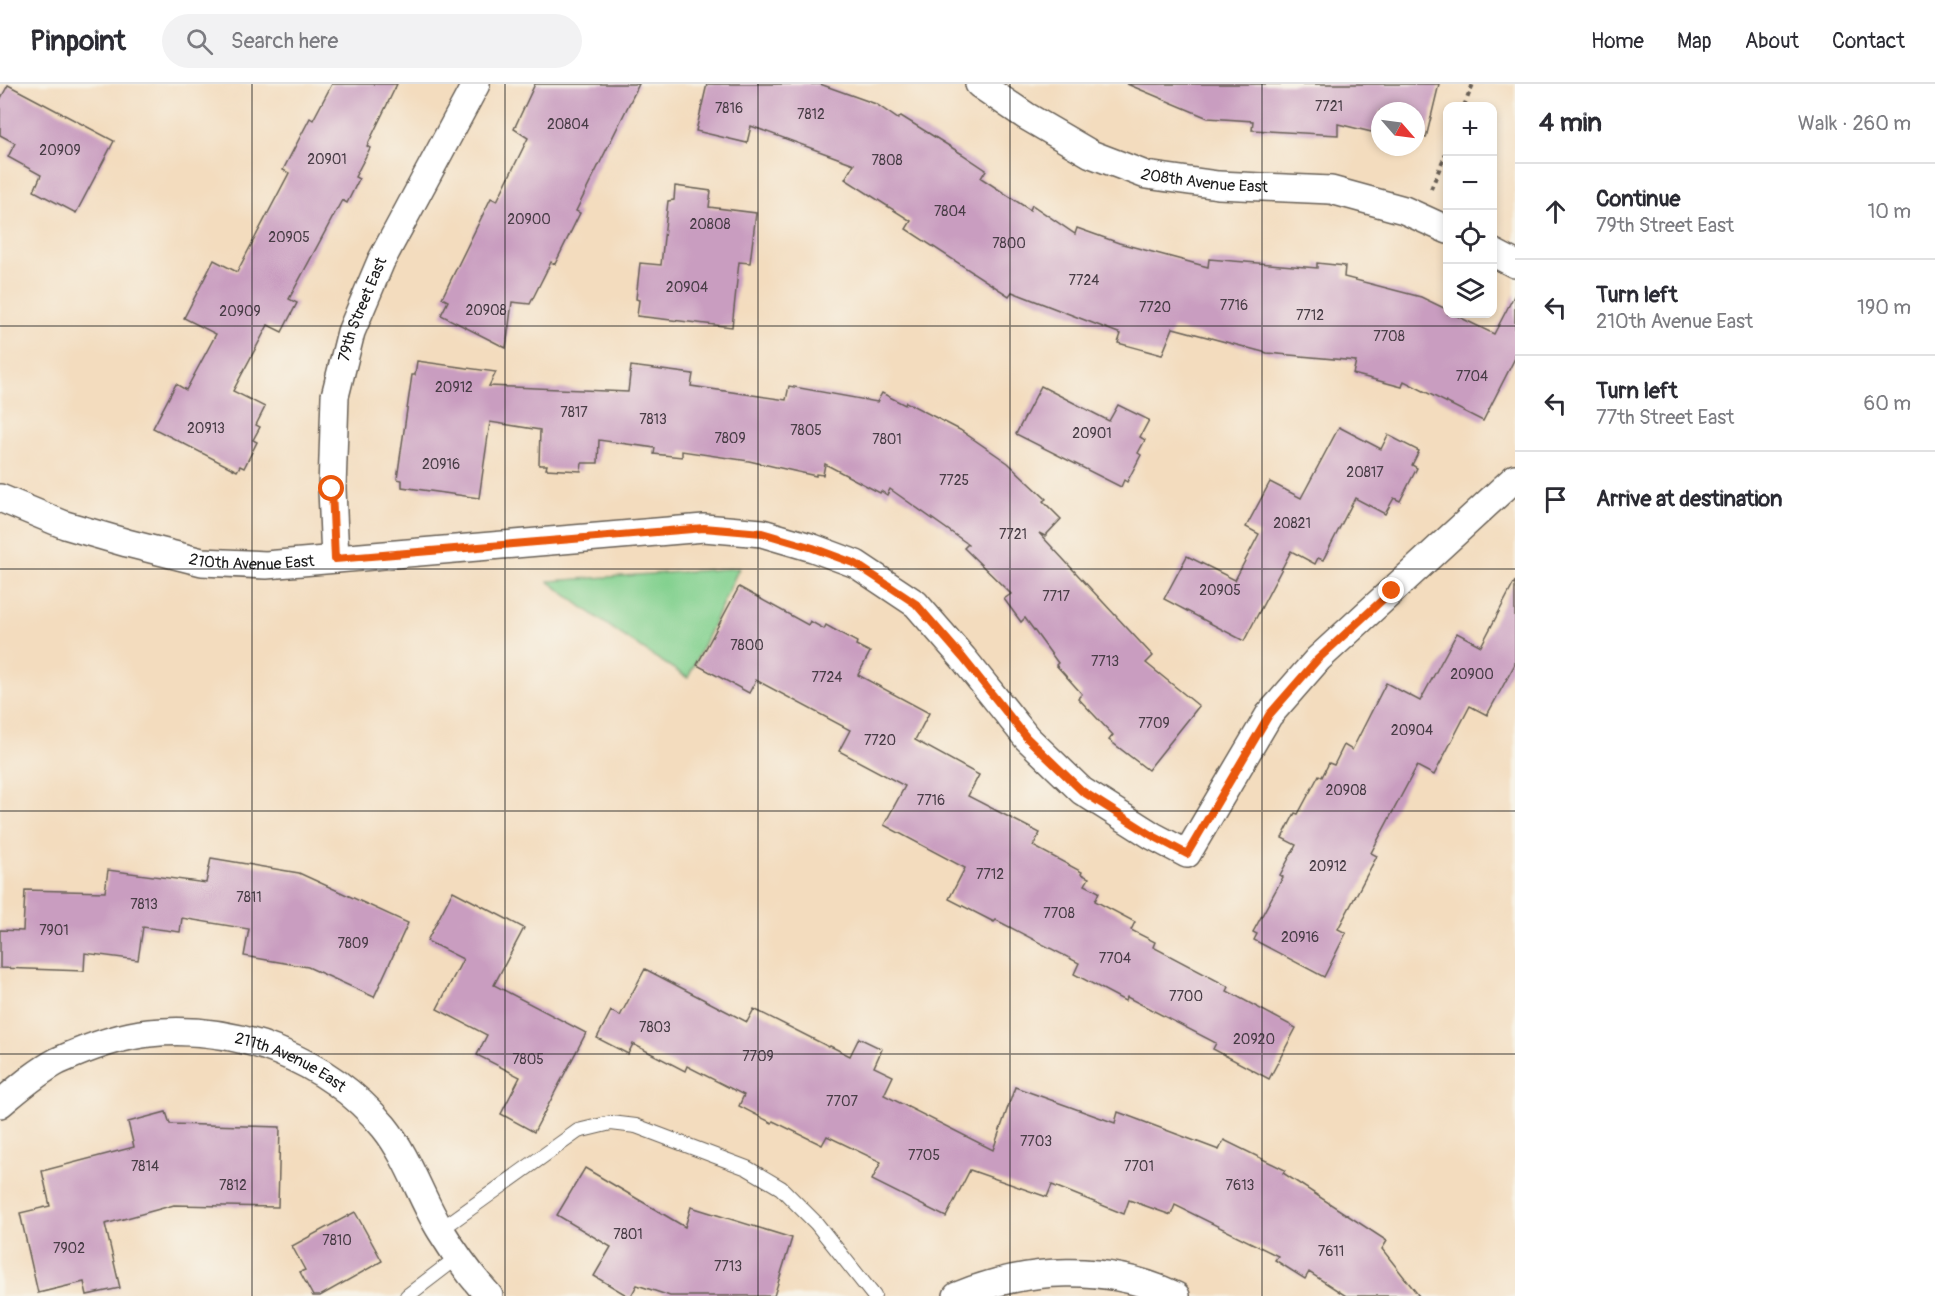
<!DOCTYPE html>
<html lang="en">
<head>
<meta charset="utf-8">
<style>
  body { margin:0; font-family:Pangolin,sans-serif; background:#f2f2f3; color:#2b2b33 }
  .controls { position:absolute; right:18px; top:18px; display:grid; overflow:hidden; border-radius:12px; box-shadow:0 3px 9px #0003 }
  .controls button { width:54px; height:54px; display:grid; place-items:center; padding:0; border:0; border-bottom:2px solid #e1e1e2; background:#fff; color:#2b2b33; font:30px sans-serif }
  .compass { position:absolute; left:1371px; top:18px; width:54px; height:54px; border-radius:50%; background:#fff; box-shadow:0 3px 9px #0003; rotate:118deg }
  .stop { position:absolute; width:18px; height:18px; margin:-14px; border:4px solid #ea580c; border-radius:50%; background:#fff }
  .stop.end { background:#ea580c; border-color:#fff; box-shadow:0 2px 6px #0008 }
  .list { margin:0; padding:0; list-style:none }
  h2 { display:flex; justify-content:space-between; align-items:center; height:78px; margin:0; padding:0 24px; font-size:26px }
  h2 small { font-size:20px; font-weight:400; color:#7c7c81 }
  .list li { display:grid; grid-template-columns:39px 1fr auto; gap:18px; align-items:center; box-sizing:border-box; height:96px; padding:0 24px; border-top:2px solid #e1e1e2 }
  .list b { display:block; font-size:22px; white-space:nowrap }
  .list p { margin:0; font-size:20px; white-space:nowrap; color:#7c7c81 }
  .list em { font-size:20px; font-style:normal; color:#7c7c81 }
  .icon { flex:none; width:33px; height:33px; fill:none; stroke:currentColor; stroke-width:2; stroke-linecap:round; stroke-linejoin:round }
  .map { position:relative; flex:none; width:1515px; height:1212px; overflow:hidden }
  header { display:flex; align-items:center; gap:36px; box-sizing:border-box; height:84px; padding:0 30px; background:#fff; border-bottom:2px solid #e1e1e2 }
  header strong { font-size:28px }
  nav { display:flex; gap:33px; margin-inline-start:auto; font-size:21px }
  .search { width:420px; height:54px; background:#f2f2f3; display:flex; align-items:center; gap:15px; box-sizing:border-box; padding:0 21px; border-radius:33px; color:#7c7c81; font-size:22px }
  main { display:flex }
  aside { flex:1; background:#fff }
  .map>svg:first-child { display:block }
  .green { fill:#84d190; stroke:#507656; stroke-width:1.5 }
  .building { fill:#c99dc0 }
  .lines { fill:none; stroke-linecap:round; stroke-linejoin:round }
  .lane-casing { stroke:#675f55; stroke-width:16 }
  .street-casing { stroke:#675f55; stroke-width:30 }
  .path { stroke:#675f55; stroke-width:4; stroke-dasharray:4.5 4.5; stroke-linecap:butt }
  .lane { stroke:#fff; stroke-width:14 }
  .street { stroke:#fff; stroke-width:27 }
  .route { stroke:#ea580c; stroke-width:8 }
  .grid { fill:none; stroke:#1c1c1c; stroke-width:1.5; stroke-opacity:0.55 }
  .labels { text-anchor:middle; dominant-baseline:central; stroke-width:4.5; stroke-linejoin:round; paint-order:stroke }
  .number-label { font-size:14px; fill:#473c45 }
  .street-label { font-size:16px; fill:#1c1c1c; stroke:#f7f3e8 }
</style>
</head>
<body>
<header>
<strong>Pinpoint</strong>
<div class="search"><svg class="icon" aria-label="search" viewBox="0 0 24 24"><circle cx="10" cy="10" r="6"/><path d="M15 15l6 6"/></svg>Search here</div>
<nav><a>Home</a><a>Map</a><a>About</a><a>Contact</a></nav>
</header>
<main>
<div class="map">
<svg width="1515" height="1212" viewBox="0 0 1515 1212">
  <rect width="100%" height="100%" fill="#f7f3e8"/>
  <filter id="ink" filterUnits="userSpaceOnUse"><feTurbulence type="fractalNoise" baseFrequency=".0167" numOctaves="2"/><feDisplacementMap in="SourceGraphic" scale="12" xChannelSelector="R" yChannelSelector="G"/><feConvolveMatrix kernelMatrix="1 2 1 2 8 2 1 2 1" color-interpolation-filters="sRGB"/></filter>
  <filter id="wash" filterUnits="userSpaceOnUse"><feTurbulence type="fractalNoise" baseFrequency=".008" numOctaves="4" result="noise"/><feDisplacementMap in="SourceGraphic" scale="24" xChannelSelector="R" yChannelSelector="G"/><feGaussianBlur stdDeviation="1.35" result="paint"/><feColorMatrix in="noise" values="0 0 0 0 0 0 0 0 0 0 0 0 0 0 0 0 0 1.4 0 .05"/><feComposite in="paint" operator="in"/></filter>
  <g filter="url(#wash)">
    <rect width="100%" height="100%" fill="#f3dcbe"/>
    <path class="green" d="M739 484 688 594C639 564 593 532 548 497Z"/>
    <g id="blocks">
      <g class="building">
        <path d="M332 0H397L367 62 370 64 355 93 359 95 347 119 342 116 289 215 297 219 282 248 268 241 233 307 265 323 256 341 260 343 253 356 257 358 244 384 240 382 237 387 153 344 176 300 186 306 216 250 184 234 214 176 237 188 289 89 283 86 310 34 313 36Z"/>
        <path d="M535 0H639L576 127 580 129 555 180 551 178 530 220 512 218 506 264 441 231 448 217 442 214 491 114 497 117 528 54 514 45Z"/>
        <path d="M707 0H820L876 20 898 35 901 32 962 70 986 86 981 94 1030 126 1032 121 1075 150 1077 144 1119 159 1208 183 1209 175 1317 184V179L1345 182 1344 193 1421 213 1448 226V230H1453L1494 250 1515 210V274L1483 337 1404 297 1402 303 1353 290 1356 277 1267 269 1173 244 1162 271 1118 259 1121 250 1012 208 1009 212 906 145 911 137 845 95 854 80 751 42 747 59 696 47Z"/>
        <path d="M1127 0H1439L1426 54 1416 51V27H1380V50L1338 40V51L1252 46 1253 37 1208 34Z"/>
        <path d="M8 1 114 57 76 129 34 107 41 91 8 73 15 59 0 51V16Z"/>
        <path d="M675 102 711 107 709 123 756 129 750 179 739 178 732 243 637 232 639 216 636 215 640 179 661 181 668 117 674 116Z"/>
        <path d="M417 277 496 288 489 302 628 308 631 282 693 290 691 302 786 316 789 302 877 318 882 309 905 321 906 318 960 346 1008 379 1046 415 1043 417 1061 435 1045 452 1039 449 1153 572 1146 579 1199 622 1148 686 1109 656 1113 651 1078 614 1082 610 1056 581 1058 579 1025 534 1021 538 1004 515 1011 510 964 464 968 460 890 405 887 411 881 407 880 409 825 380 823 391 816 390V392L749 377 682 367V373L654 370 655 364 599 356 598 379H582L581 387 546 385 547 381H539L540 346 490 338 479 414 402 403V396L397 395 412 291H415Z"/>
        <path d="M1041 302 1109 337 1118 321 1149 336 1140 353 1145 356 1138 369 1141 371 1127 398 1124 396 1121 403 1016 350Z"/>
        <path d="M1339 343 1381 365 1388 351 1419 367 1412 381 1417 384 1400 417 1394 414 1385 430 1355 414 1323 476 1318 474 1315 480 1291 467 1244 557 1164 515 1187 472 1235 496 1259 450 1246 443 1270 398 1301 414Z"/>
        <path d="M1515 497V580L1487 631 1470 622 1434 691 1417 682 1371 769 1377 772 1338 845 1346 849 1324 893 1254 856 1257 850 1253 848 1283 793 1280 791 1296 761 1282 754 1295 729 1298 730 1319 691 1322 693 1329 679 1334 681 1344 661 1352 666 1386 599 1420 617 1457 549 1481 562Z"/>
        <path d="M739 503 808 541 810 537 824 545 826 541 833 545 857 558 856 561 870 568 858 591 929 629 915 656 979 691 968 712 1040 749 1033 762 1082 788 1081 790 1089 794 1085 801 1099 808 1095 817 1135 838 1131 846 1155 858 1153 863 1229 903 1227 907 1296 944 1269 995 1213 965 1216 959 1127 913 1125 917 1074 890 1079 879 996 836 994 838 949 815 965 784 884 741 905 702 839 667 850 646 756 596 749 609 697 581Z"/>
        <path d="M211 774 299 789 408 839 374 913 308 883 244 872 249 845 182 834 180 848 143 843 138 876 85 869 84 887 0 884V846L23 847 25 806 105 808 108 786 206 799Z"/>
        <path d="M453 807 524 844 494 901 586 949 534 1048 501 1030 520 993 477 971 487 951 437 925 463 875 427 857Z"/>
        <path d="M645 885 747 938 754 925 829 963 830 962 850 972 859 954 882 965 874 983 893 992 884 1011 993 1066 1015 1003 1115 1039 1118 1028 1219 1066 1224 1056 1285 1086 1283 1089 1387 1157 1382 1165 1419 1212H1346L1309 1188 1305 1195 1275 1176 1278 1172 1175 1121 1171 1131 1129 1116 1124 1130 1052 1101 1047 1113 970 1086 946 1133 872 1096 881 1078 827 1052 822 1061 773 1037 772 1039 739 1022 744 1011 687 982 685 987 633 960 628 970 597 954 611 927 620 932Z"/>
        <path d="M166 1028 170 1040 280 1043 278 1123 174 1121 105 1140 120 1204 87 1211 84 1198 38 1209 20 1129 50 1122 42 1087 134 1063 128 1038Z"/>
        <path d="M585 1084 685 1143 691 1123 792 1154 774 1212H670L637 1201 631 1212H628L594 1192 611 1163 557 1131Z"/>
        <path d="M355 1128 382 1177 320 1212H313L300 1188 305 1186 292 1162Z"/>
      </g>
    </g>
  </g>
  <g filter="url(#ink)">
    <use href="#blocks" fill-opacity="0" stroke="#675f55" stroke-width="1.5"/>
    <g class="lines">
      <g class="lane-casing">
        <g id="lane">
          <path d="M440 1146 578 1047 611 1039 636 1042 747 1084 781 1104 816 1139 874 1212"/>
          <path d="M407 1212 458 1173"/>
        </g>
      </g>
      <g class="street-casing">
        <g id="street">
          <path id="s1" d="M979 0 1026 32 1091 70 1146 91 1218 101 1331 106 1404 126 1448 146"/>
          <path d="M1492 168 1515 180"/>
          <path id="s2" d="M0 414 65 441 127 459 202 478 266 481 704 444 762 449 813 464 856 480 916 520 963 574 1027 654 1082 707 1153 752 1187 770 1269 631 1318 575 1515 394"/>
          <path id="s3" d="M335 475 332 405 335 312 351 248 381 177 476 0"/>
          <path id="s4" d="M0 1020C18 1005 37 988 58 977 87 964 118 952 149 949 237 940 327 975 384 1043 409 1074 420 1113 441 1147 455 1170 471 1192 489 1212"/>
          <path d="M957 1212C1027 1183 1107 1179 1176 1212"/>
        </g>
      </g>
      <g class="path">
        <path d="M1464 22 1473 0"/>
        <path d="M1431 105 1448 64"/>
      </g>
      <use href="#lane" class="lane"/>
      <use href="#street" class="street"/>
    </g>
  </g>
  <g class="lines" filter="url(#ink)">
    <path class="route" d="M332 405 335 475 704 444 762 449 813 464 856 480 916 520 963 574 1027 654 1082 707 1153 752 1187 770 1269 631 1318 575 1392 507"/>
  </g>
  <path class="grid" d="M252 0V1212M505 0V1212M758 0V1212M1010 0V1212M1262 0V1212M0 242H1515M0 485H1515M0 727H1515M0 970H1515"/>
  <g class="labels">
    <g class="number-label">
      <text x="1329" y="22">7721</text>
      <text x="729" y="24">7816</text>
      <text x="811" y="30">7812</text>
      <text x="568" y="40">20804</text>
      <text x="60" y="66">20909</text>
      <text x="327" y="75">20901</text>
      <text x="887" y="76">7808</text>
      <text x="950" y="127">7804</text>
      <text x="529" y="135">20900</text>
      <text x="710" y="140">20808</text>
      <text x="289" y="153">20905</text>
      <text x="1009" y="159">7800</text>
      <text x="1084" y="196">7724</text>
      <text x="687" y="203">20904</text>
      <text x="1234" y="221">7716</text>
      <text x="1155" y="223">7720</text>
      <text x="486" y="226">20908</text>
      <text x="240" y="227">20909</text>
      <text x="1310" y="231">7712</text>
      <text x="1389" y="252">7708</text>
      <text x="1472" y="292">7704</text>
      <text x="454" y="303">20912</text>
      <text x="574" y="328">7817</text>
      <text x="653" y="335">7813</text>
      <text x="206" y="344">20913</text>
      <text x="806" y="346">7805</text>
      <text x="1092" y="349">20901</text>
      <text x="730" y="354">7809</text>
      <text x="887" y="355">7801</text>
      <text x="441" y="380">20916</text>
      <text x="1365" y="388">20817</text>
      <text x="954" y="396">7725</text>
      <text x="1292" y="439">20821</text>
      <text x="1013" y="450">7721</text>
      <text x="1220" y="506">20905</text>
      <text x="1056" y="512">7717</text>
      <text x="747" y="561">7800</text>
      <text x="1105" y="577">7713</text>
      <text x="1472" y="590">20900</text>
      <text x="827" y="593">7724</text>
      <text x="1154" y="639">7709</text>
      <text x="1412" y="646">20904</text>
      <text x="880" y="656">7720</text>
      <text x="1346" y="706">20908</text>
      <text x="931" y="716">7716</text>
      <text x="1328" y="782">20912</text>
      <text x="990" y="790">7712</text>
      <text x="249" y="813">7811</text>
      <text x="144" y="820">7813</text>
      <text x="1059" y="829">7708</text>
      <text x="54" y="846">7901</text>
      <text x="1300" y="853">20916</text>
      <text x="353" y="859">7809</text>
      <text x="1115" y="874">7704</text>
      <text x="1186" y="912">7700</text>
      <text x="655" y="943">7803</text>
      <text x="1254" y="955">20920</text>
      <text x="758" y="972">7709</text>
      <text x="528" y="975">7805</text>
      <text x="842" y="1017">7707</text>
      <text x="1036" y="1057">7703</text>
      <text x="924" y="1071">7705</text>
      <text x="145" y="1082">7814</text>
      <text x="1139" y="1082">7701</text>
      <text x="233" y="1101">7812</text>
      <text x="1240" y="1101">7613</text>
      <text x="628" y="1150">7801</text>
      <text x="337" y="1156">7810</text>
      <text x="69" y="1164">7902</text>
      <text x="1331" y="1167">7611</text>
      <text x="728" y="1182">7713</text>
    </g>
    <g class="street-label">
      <text stroke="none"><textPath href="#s1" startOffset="250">208th Avenue East</textPath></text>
      <text stroke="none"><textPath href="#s3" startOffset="254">79th Street East</textPath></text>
      <text stroke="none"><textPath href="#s2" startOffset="262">210th Avenue East</textPath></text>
      <text stroke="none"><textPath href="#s4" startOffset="315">211th Avenue East</textPath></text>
    </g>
  </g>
</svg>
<div class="controls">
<button>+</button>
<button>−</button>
<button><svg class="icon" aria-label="locate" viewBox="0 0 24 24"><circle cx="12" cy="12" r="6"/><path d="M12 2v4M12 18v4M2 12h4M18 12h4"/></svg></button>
<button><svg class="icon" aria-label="layers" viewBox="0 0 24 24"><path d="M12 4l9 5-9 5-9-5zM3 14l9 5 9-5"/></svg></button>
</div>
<svg class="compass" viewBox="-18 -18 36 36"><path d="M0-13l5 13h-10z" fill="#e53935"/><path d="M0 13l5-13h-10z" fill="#7c7c81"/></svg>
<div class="stop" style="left:332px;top:405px"></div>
<div class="stop end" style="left:1392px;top:507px"></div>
</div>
<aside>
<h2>4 min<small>Walk · 260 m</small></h2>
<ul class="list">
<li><svg class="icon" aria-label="ahead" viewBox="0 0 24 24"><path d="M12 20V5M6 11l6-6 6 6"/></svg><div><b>Continue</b><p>79th Street East</p></div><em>10 m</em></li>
<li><svg class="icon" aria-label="left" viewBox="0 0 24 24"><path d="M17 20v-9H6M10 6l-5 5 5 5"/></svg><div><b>Turn left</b><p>210th Avenue East</p></div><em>190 m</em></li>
<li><svg class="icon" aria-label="left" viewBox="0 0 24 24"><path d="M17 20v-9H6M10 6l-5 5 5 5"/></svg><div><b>Turn left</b><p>77th Street East</p></div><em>60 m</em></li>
<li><svg class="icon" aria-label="arrive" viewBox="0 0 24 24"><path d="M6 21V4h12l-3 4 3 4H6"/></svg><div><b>Arrive at destination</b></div></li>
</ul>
</aside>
</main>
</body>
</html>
